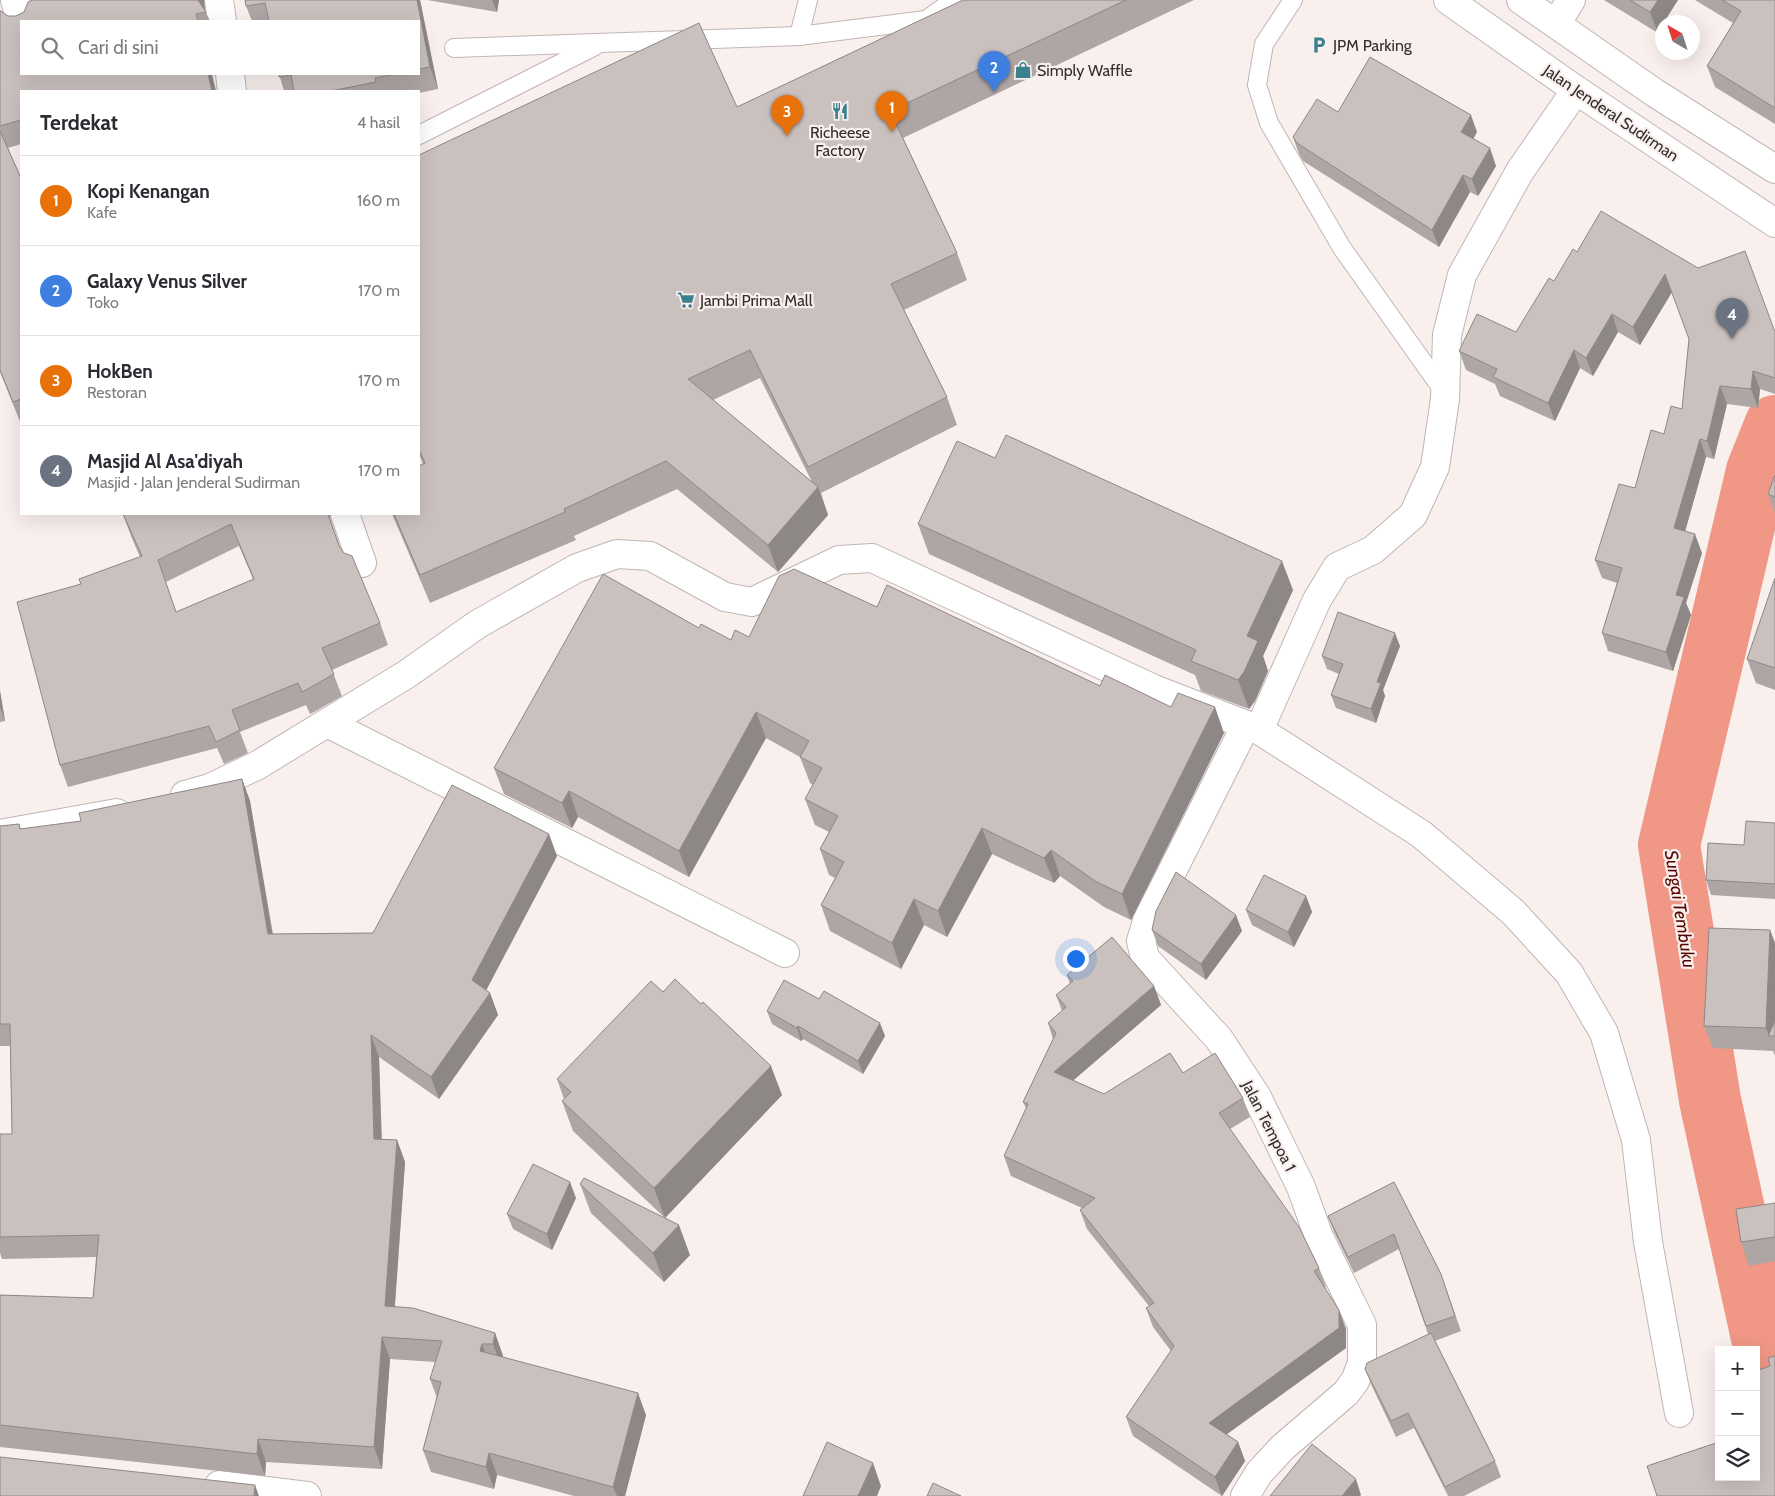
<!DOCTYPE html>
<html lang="id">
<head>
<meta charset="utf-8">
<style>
  body { margin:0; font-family:Cabin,sans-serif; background:#f7f7f7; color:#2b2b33 }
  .controls { position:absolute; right:15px; bottom:15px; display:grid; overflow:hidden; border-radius:0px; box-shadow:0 5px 20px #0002 }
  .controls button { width:45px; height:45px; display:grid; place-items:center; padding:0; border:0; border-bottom:1px solid #e1e1e2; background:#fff; color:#2b2b33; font:25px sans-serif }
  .compass { position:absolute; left:1655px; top:15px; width:45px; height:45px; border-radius:50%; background:#fff; box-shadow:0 5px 20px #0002; rotate:321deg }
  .you { position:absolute; left:1075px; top:958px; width:18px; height:18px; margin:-12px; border:4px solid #fff; border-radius:50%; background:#1a73e8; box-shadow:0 0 0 8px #1a73e833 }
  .badge { display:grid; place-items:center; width:32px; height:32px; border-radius:50%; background:#3b808e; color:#fff; font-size:16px; font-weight:700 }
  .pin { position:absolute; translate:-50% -41px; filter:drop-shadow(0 1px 2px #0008) }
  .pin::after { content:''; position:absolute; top:26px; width:18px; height:15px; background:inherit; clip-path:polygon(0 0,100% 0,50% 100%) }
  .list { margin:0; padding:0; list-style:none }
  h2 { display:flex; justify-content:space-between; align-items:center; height:65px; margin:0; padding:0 20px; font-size:21px }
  h2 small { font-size:16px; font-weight:400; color:#7c7c81 }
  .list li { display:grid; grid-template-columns:32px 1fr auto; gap:15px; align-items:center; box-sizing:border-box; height:90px; padding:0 20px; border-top:1px solid #e1e1e2 }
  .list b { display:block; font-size:19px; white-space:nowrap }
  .list p { margin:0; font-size:16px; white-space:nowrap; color:#7c7c81 }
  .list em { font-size:16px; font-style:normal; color:#7c7c81 }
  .icon { flex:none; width:28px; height:28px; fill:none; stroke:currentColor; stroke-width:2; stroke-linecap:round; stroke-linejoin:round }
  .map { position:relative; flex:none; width:1775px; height:1496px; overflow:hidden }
  .search { position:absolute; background:#fff; box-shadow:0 5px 20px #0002; left:20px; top:20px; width:400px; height:55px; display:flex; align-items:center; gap:12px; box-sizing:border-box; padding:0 18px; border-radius:0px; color:#7c7c81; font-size:19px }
  .panel { position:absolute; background:#fff; box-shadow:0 5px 20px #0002; left:20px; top:90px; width:400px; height:425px; border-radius:0px }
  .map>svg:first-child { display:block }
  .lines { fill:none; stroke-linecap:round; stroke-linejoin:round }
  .river { stroke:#f09785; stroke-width:62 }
  .lane-casing { stroke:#bfb6b4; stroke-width:20 }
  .street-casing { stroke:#bfb6b4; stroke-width:30 }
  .highway-casing { stroke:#bfb6b4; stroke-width:30 }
  .lane { stroke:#fff; stroke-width:18 }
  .street { stroke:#fff; stroke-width:28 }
  .highway { stroke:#fff; stroke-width:28 }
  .wall { fill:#aea6a4; fill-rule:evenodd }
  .shaded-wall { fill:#8d8786 }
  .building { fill:#cac1bf; stroke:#8d8786; fill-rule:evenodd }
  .labels { text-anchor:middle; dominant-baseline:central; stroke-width:4.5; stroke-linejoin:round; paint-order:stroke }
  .poi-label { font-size:16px; fill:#312e2d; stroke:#f9f0ee; text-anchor:start }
  .street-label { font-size:16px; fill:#312e2d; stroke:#f9f0ee }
  .water-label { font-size:18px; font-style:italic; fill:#560500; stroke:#f9f0ee }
</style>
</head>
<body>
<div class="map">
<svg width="1775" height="1496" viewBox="0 0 1775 1496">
  <rect width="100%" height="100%" fill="#f9f0ee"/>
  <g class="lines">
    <path class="river" d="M1775 426 1757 471 1669 845 1710 1100 1775 1397"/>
    <g class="lane-casing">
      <g id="lane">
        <path d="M1293 0 1264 44 1257 85 1269 123 1342 248 1445 393"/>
        <path d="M799 36 808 0"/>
        <path d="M454 48 799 36 926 20 954 0"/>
        <path d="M419 135 595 46"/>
      </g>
    </g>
    <g class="street-casing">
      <g id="street">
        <path d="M15 0 21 23"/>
        <path d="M219 0 222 21"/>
        <path d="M1556 24 1571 0"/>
        <path d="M230 74 232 91"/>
        <path d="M345 514 362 563"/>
        <path d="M327 723 785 953"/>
        <path d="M1259 730 1317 600 1337 567 1373 550 1413 515 1435 467 1445 399 1447 335 1462 275 1520 171 1576 90"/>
        <path d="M185 795 210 788 258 765 407 674 478 624 577 568 617 554 650 556 725 597 752 602 839 560 872 558 1154 689 1259 730 1421 834 1513 912 1569 973 1604 1033 1636 1140 1648 1242 1679 1413"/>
        <path d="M0 834 117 813"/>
        <path d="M219 1485 307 1496"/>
        <path d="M1245 1496 1259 1473 1282 1448 1346 1393 1355 1381 1362 1363V1325L1319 1237 1301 1187 1257 1097 1219 1039 1145 958 1141 941 1147 921 1246 725"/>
      </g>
    </g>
    <g class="highway-casing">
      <g id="highway">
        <path d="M1448 0 1576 90 1775 223"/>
        <path d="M1521 0 1655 93 1775 169"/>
      </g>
    </g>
    <use href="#lane" class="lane"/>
    <use href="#street" class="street"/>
    <use href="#highway" class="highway"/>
  </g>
  <g class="wall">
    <path d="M33 0H204L205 10 210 21H21V144L8 148 21 178V424L0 372V11L8 16H16L24 12Z"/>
    <path d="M245 0H420L438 89 419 93V91H284L279 74H419V21H252L246 6Z"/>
    <path d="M427 0H499L497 12Z"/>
    <path d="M963 0H1194L903 138 957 253 967 280 904 310 947 397 957 425 821 493 828 515 778 572 677 489 574 536 576 540 430 603 392 514H419L423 464 419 454V155L737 107ZM760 378 812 482 713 400Z"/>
    <path d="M1604 0H1678L1664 22H1662V25L1658 33Z"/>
    <path d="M1695 0H1775V124L1715 87 1707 66 1733 23Z"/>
    <path d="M1338 112 1477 132 1473 139 1496 166 1478 196 1470 192 1439 247 1303 161 1299 154 1293 137Z"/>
    <path d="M1577 252 1775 332V394L1760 389 1758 408 1727 404 1714 459 1706 457 1685 531 1702 553 1686 603 1691 615 1673 671 1608 651 1602 633 1617 583 1602 578 1595 560 1664 434 1682 409 1689 339 1672 292 1640 345 1618 332 1593 376 1580 368 1555 421 1500 396 1495 384 1466 370 1459 351 1516 332Z"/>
    <path d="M1775 475V513L1768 494Z"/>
    <path d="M123 514H331L330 519 340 547 380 623 388 645 332 670 342 696 314 712 310 714 306 705 240 732 248 753 224 764 217 748 68 787 60 765 81 584 140 557 131 536ZM239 546 253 579 176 612 166 582Z"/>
    <path d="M918 524 1293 590 1263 656 1268 671 1255 701 1249 709 1201 691 1195 675 929 554Z"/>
    <path d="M1775 578V690L1756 683 1747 659Z"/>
    <path d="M877 607 1100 686 1224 733 1131 920 1104 907 1060 876 1054 883 992 854 947 937 924 925 901 969 830 931 821 905 835 878 829 875 820 849 829 832 815 825 805 799 813 785 810 783 800 757 766 738 689 877 578 817 572 828 504 794 494 768 699 628 731 640 749 637Z"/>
    <path d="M1400 646 1383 690 1385 696 1376 723 1336 708 1331 695 1339 674 1327 669 1322 656Z"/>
    <path d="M0 691 5 721 0 722Z"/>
    <path d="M242 779 250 801 273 934 373 933 557 856 486 990 490 993 498 1015 439 1099 379 1057 382 1139 397 1140 405 1162 395 1307 495 1333 503 1356V1357L646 1415 625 1496H574L497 1475 494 1489 431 1472 423 1450 437 1398 430 1379 435 1362 390 1359 382 1469 266 1462 265 1476 0 1447V1295L93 1298 96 1257 2 1259 0 1253V1134H12L10 1046H0V826L19 824 21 829 81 821Z"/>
    <path d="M1775 823V899L1711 895 1706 880 1744 845Z"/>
    <path d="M1306 896 1312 912 1294 947 1252 925 1246 910Z"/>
    <path d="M1152 930 1242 931 1206 980 1158 946Z"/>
    <path d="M1770 930 1775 943V1056L1773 1051 1713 1048 1704 1026Z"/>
    <path d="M1067 975 1154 986 1161 1005 1073 1080 1104 1094 1183 1073 1243 1098 1250 1117 1230 1129 1319 1268 1326 1287 1325 1288 1346 1329V1348L1227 1434 1238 1442 1245 1461 1222 1496 1133 1436 1126 1417 1171 1351 1153 1327 1146 1308 1149 1306 1087 1229 1080 1210 1082 1208 1011 1176 1004 1156 1026 1108 1023 1102 1053 1039 1048 1023 1062 1011 1056 995 1070 984Z"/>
    <path d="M663 992 782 1095 665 1218 573 1131 562 1101 564 1099 557 1079Z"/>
    <path d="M819 999 885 1036 863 1074 803 1039 801 1041 772 1024 767 1011Z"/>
    <path d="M1394 1182 1441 1274 1461 1331 1435 1341 1495 1461 1501 1477 1464 1496H1448L1414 1428 1396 1437 1371 1384 1365 1369 1428 1334 1399 1249 1354 1273 1334 1232 1328 1216Z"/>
    <path d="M580 1184 690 1255 664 1282 591 1213Z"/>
    <path d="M576 1198 552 1250 513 1229 507 1214Z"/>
    <path d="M1775 1203V1261L1749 1266 1741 1242Z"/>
  </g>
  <g class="shaded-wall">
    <path d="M198 0H204L205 12 203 13Z"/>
    <path d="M417 0H420L438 89 430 67Z"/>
    <path d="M492 0H499L497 12Z"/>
    <path d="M1658 0H1678L1664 22H1662V25L1658 33 1650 12Z"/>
    <path d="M208 74H212L216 91H212Z"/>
    <path d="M1471 115 1477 132 1467 150 1461 132Z"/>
    <path d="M1490 148 1496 166 1478 196 1472 179Z"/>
    <path d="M1463 175 1470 192 1439 247 1432 230Z"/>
    <path d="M1665 274 1672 292 1640 345 1633 327Z"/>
    <path d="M1612 314 1618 332 1593 376 1586 358Z"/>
    <path d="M1574 350 1580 368 1555 421 1548 403Z"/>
    <path d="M1753 371 1760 389 1758 408 1751 389Z"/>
    <path d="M1720 386 1727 404 1714 459 1707 441Z"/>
    <path d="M1700 439 1706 457 1681 546 1674 528Z"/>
    <path d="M818 487 828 515 778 572 768 545Z"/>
    <path d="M1695 534 1702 553 1686 603 1691 615 1673 671 1666 652 1676 595Z"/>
    <path d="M1282 561 1293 590 1263 656 1268 671 1255 701 1249 709 1238 680 1247 636Z"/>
    <path d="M1395 633 1400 646 1383 690 1385 696 1376 723 1371 709 1377 682Z"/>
    <path d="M0 691 5 721 0 707Z"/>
    <path d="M1215 707 1224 733 1131 920 1122 894Z"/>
    <path d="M756 712 766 738 689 877 679 851Z"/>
    <path d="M242 779 250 801 276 956 268 934Z"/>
    <path d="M569 791 578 817 572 828 562 803Z"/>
    <path d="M982 828 992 854 947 937 938 911Z"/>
    <path d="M549 834 557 856 480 1002 472 980Z"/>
    <path d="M1051 850 1060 876 1054 883 1044 858Z"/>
    <path d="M1306 896 1312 912 1294 947 1288 932Z"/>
    <path d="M914 899 924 925 901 969 892 943Z"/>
    <path d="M1236 915 1242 931 1206 980 1201 964Z"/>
    <path d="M1770 930 1775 943V1036H1769L1766 1028Z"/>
    <path d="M1154 986 1161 1005 1061 1091 1054 1072Z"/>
    <path d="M490 993 498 1015 439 1099 431 1077Z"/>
    <path d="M880 1023 885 1036 863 1074 858 1061Z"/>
    <path d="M798 1026 803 1039 801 1041 797 1028Z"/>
    <path d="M371 1035 379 1057 382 1161 374 1139Z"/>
    <path d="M771 1066 782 1095 665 1218 654 1188Z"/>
    <path d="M397 1140 405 1162 393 1329 385 1306Z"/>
    <path d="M570 1182 576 1198 552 1250 547 1234Z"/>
    <path d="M679 1225 690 1255 664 1282 653 1253Z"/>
    <path d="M1339 1310 1346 1329V1348L1216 1442 1209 1423Z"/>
    <path d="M495 1333 503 1356 501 1366 493 1344Z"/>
    <path d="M382 1337 390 1359 382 1469 374 1447Z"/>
    <path d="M482 1344 490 1366 480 1351Z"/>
    <path d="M638 1393 646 1415 625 1496H617L613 1487Z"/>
    <path d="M258 1439 266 1462 265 1476 257 1454Z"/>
    <path d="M1238 1442 1245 1461 1222 1496 1215 1477Z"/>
    <path d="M489 1453 497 1475 494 1489 486 1467Z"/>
    <path d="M873 1463 881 1486 877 1496H858Z"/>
    <path d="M1356 1479 1361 1495 1360 1496H1342Z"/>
    <path d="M255 1485 259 1496H254Z"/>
  </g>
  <g class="building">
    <path d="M33 0H198L206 12 196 14 198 21H21V74H208L212 91H21V120L0 126V11H1L8 16H16L24 12 28 2Z"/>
    <path d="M245 0H417L430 67 419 69V21H269L265 3 246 6Z"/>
    <path d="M963 0H1126L890 111 957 253 891 284 947 397 808 467 750 350 688 379 818 487 768 545 666 461 564 509 565 512 420 575 394 514H419V466L425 463 419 450V155L699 23 737 107Z"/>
    <path d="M1630 0H1658L1650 12Z"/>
    <path d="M1722 0H1775V108L1707 66 1741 11Z"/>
    <path d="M1370 57 1471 115 1461 132 1490 148 1472 179 1463 175 1432 230 1297 143 1293 137 1317 99 1338 112Z"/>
    <path d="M279 74H396L375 78 376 82 331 91H294L291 75 279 77Z"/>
    <path d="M0 131 21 178V399L13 402 0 370Z"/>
    <path d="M1601 211 1698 268 1745 251 1775 332V378L1753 371 1751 389 1720 386 1707 441 1700 439 1674 528 1695 534 1676 595 1684 597 1666 652 1602 633 1622 568 1595 560 1619 484 1635 488 1651 430 1664 434 1671 406 1682 409 1689 339 1665 274 1633 327 1612 314 1586 358 1574 350 1548 403 1493 377 1497 369 1459 351 1477 314 1516 332 1549 278 1554 281 1573 249 1577 252Z"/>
    <path d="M1006 435 1282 561 1247 636 1258 641 1244 672 1238 680 1191 661 1196 650 918 524 957 441 995 458Z"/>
    <path d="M1775 475V497L1768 494Z"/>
    <path d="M123 514H328L339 546 344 553 352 556 380 623 322 648 334 674 306 690 302 692 298 683 232 710 240 730 216 742 209 726 60 765 17 602 81 584 79 579 142 556ZM231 524 254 579 176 612 158 560Z"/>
    <path d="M794 569 877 607 887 585 1100 686 1105 675 1171 707 1178 693 1215 707 1122 894 1095 881 1051 850 1044 858 982 828 938 911 914 899 892 943 821 905 844 862 820 849 838 816 805 799 822 768 800 757 809 741 756 712 679 851 569 791 562 803 494 768 603 574 699 628 701 624 731 640 735 630 749 637 779 576Z"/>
    <path d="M1775 578V668L1747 659Z"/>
    <path d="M1338 612 1395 633 1377 682 1381 683 1371 709 1331 695 1343 664 1322 656Z"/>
    <path d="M242 779 268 934 373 933 452 785 549 834 472 980 490 993 431 1077 371 1035 374 1139 397 1140 385 1306 413 1308 495 1333 493 1344H482L480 1351 638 1393 613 1487 489 1453 486 1467 423 1450 441 1382 430 1379 442 1341 382 1337 374 1447 258 1439 257 1454 0 1425V1295L93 1298 99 1235 0 1237V1134H12L10 1024H0V826L19 824 20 829 81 821 79 813Z"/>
    <path d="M1746 821 1775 823V884L1706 880 1708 843 1744 845Z"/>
    <path d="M1176 872 1236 915 1201 964 1152 930 1156 911Z"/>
    <path d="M1264 875 1306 896 1288 932 1246 910Z"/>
    <path d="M1709 928 1770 930 1766 1028 1704 1026Z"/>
    <path d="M1112 937 1154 986 1054 1072 1104 1094 1170 1053 1183 1073 1215 1053 1243 1098 1219 1113 1299 1227 1319 1268 1314 1271 1339 1310V1328L1209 1423 1238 1442 1215 1477 1126 1417 1174 1346 1146 1308 1154 1303 1080 1210 1095 1198 1004 1156 1028 1104 1023 1102 1056 1033 1048 1023 1066 1007 1056 995 1073 981 1067 975Z"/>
    <path d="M675 979 701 1004 703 1002 771 1066 654 1188 562 1101 571 1092 557 1079 651 981 663 992Z"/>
    <path d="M784 980 819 999 824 991 880 1023 858 1061 798 1026 797 1028 767 1011Z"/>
    <path d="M1775 1021V1036H1768Z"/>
    <path d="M533 1164 570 1182 547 1234 507 1214Z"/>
    <path d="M584 1178 679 1225 653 1253 580 1184Z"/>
    <path d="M1394 1182 1441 1274 1455 1316 1426 1326 1394 1234 1348 1257 1328 1216Z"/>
    <path d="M1775 1203V1237L1741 1242 1736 1209Z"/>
    <path d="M1431 1333 1495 1461 1445 1487 1408 1413 1391 1421 1365 1369 1367 1363Z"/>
    <path d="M1775 1356V1496H1657L1647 1466 1719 1442V1477H1756V1371L1770 1366 1768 1358Z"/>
    <path d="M827 1442 873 1463 858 1496H803Z"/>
    <path d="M1312 1444 1356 1479 1342 1496H1270Z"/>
    <path d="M0 1457 255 1485 254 1496H0Z"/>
    <path d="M933 1483 961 1496H927Z"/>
  </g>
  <defs>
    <g id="parking-bare" transform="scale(1.35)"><path d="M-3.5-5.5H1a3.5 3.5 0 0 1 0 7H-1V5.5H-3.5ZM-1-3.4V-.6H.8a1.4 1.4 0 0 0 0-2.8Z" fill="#3b808e" stroke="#f9f0ee" stroke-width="2.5" paint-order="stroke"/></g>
    <g id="shop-bare" transform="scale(1.35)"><path d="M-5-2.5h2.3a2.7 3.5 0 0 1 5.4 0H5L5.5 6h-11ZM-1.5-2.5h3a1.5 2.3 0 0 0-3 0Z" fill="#3b808e" stroke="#f9f0ee" stroke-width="2.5" paint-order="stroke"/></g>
    <g id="restaurant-bare" transform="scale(1.35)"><path d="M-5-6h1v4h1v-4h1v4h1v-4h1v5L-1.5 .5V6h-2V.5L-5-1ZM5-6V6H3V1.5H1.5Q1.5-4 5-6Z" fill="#3b808e" stroke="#f9f0ee" stroke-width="2.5" paint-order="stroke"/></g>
    <g id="supermarket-bare" transform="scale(1.35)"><path d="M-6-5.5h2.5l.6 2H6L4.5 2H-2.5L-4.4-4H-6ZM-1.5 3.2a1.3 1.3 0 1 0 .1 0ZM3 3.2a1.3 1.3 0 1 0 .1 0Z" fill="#3b808e" stroke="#f9f0ee" stroke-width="2.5" paint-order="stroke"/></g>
  </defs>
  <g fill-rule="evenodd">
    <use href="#parking-bare" x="1319" y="45"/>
    <use href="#shop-bare" x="1023" y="70"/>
    <use href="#restaurant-bare" x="840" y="111"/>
    <use href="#supermarket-bare" x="686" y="300"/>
  </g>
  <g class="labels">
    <g class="poi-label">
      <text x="1333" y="45">JPM Parking</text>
      <text x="1037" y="70">Simply Waffle</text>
      <text x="840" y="132" text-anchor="middle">Richeese<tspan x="840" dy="18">Factory</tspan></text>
      <text x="700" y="300">Jambi Prima Mall</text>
    </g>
    <g class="street-label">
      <text transform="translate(1611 113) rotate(34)">Jalan Jenderal Sudirman</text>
      <text transform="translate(1269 1126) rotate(63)">Jalan Tempoa 1</text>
    </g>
    <g class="water-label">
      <text transform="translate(1680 909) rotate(81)">Sungai Tembuku</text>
    </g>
  </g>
</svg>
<div class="controls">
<button>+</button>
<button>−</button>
<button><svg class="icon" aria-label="layers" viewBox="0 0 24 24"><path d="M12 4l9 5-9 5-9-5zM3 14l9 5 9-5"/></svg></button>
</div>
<svg class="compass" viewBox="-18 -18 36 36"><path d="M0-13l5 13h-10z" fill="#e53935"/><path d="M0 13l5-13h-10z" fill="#7c7c81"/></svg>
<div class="you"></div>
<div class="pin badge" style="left:892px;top:132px;background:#e8710a">1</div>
<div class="pin badge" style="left:994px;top:92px;background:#3f7fe0">2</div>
<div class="pin badge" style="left:787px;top:136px;background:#e8710a">3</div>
<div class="pin badge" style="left:1732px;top:339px;background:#6b7280">4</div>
<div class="search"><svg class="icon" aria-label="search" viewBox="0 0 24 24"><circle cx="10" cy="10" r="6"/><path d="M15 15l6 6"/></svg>Cari di sini</div>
<section class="panel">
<h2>Terdekat<small>4 hasil</small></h2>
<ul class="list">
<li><span class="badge" style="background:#e8710a">1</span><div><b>Kopi Kenangan</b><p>Kafe</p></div><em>160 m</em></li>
<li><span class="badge" style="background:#3f7fe0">2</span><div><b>Galaxy Venus Silver</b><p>Toko</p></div><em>170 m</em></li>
<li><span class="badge" style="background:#e8710a">3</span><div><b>HokBen</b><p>Restoran</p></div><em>170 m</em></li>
<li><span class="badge" style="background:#6b7280">4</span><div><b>Masjid Al Asa'diyah</b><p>Masjid · Jalan Jenderal Sudirman</p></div><em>170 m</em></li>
</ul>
</section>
</div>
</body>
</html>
